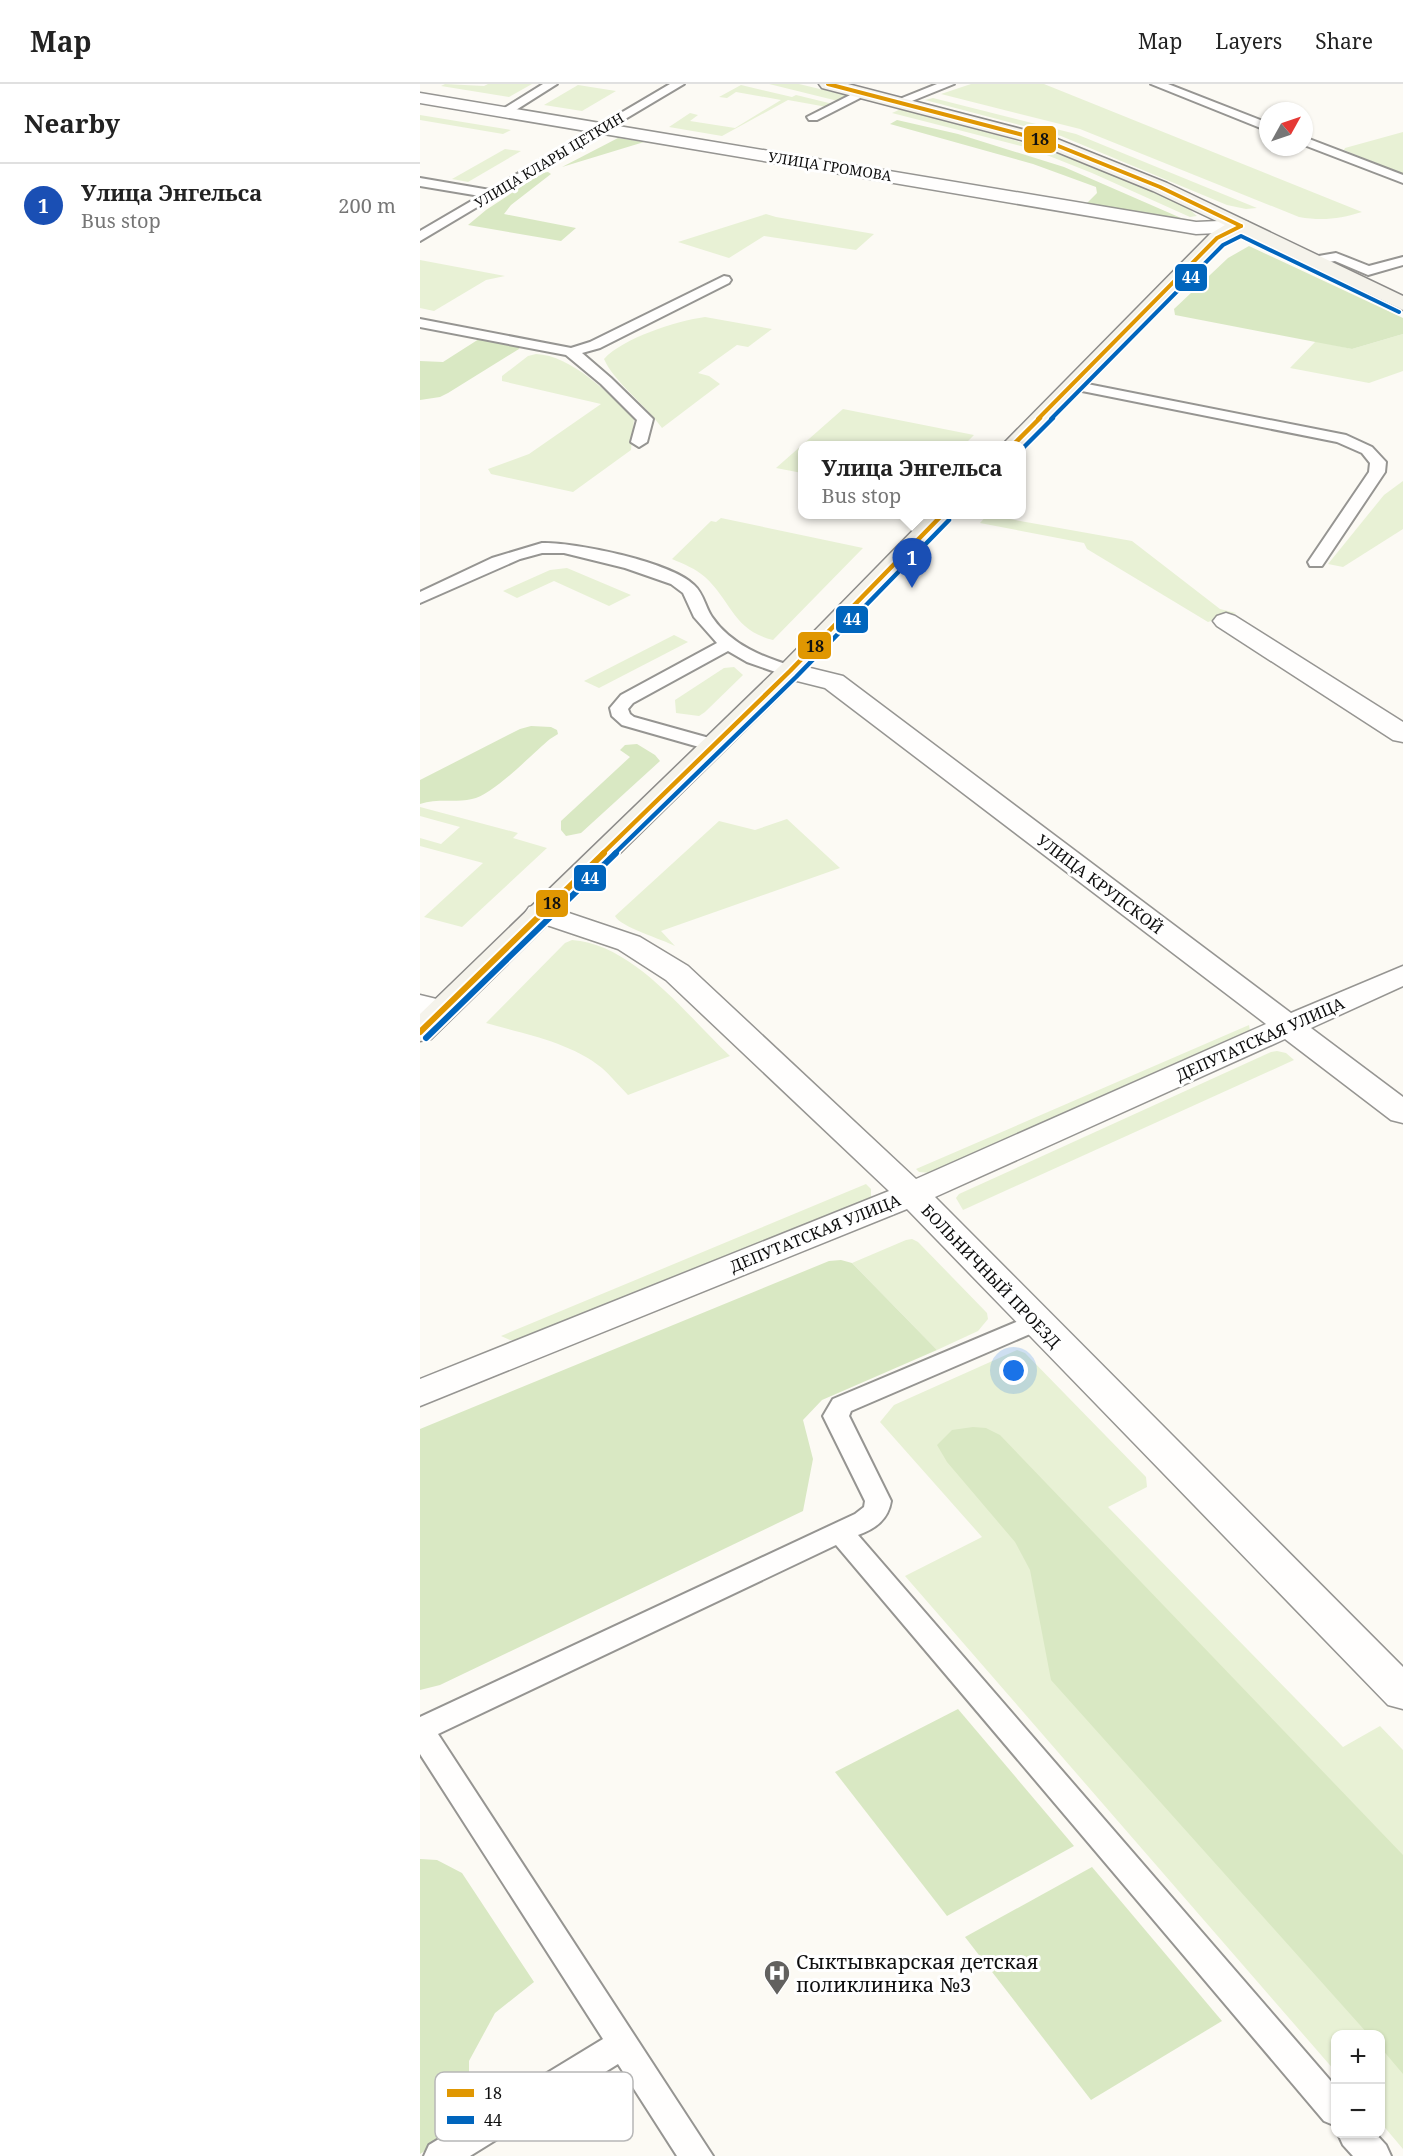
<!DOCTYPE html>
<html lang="en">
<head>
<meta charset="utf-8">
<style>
  body { margin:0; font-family:"Noto Serif",serif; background:#f2f2f2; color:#222 }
  .controls { position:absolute; right:18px; bottom:18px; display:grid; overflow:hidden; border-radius:12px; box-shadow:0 2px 4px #0004 }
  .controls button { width:54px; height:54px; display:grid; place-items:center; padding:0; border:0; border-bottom:2px solid #e0e0e0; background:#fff; color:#222; font:30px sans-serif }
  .compass { position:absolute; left:839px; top:18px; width:54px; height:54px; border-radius:50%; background:#fff; box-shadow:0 2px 4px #0004; rotate:50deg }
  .you { position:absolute; left:594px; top:1287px; width:21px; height:21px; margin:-15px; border:4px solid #fff; border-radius:50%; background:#1a73e8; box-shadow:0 0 0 9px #1a73e833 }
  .badge { display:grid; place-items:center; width:39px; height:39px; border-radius:50%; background:#62615f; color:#fff; font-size:20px; font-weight:700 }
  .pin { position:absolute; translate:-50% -50px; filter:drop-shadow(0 2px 3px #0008) }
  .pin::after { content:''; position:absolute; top:32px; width:21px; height:18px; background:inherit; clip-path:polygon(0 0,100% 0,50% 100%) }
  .popup { position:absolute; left:378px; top:357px; width:228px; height:78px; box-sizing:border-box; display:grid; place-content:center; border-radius:12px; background:#fff; filter:drop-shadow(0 2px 4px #0005); font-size:20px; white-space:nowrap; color:#767676 }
  .popup b { font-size:22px; color:#222 }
  .popup::after { content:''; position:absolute; left:50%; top:100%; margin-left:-12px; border:12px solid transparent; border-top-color:#fff }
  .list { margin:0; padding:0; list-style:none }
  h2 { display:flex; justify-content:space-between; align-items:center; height:78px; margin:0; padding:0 24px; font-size:26px }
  h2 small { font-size:20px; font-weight:400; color:#767676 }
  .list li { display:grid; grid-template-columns:39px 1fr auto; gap:18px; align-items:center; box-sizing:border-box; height:84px; padding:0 24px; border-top:2px solid #e0e0e0 }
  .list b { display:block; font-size:22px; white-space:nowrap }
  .list p { margin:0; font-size:20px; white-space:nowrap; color:#767676 }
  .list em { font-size:20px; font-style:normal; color:#767676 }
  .map { position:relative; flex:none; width:983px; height:2072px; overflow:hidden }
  header { display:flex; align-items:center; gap:36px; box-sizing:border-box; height:84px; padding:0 30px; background:#fff; border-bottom:2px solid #e0e0e0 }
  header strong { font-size:28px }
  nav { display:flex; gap:33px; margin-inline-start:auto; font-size:21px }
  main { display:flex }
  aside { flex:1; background:#fff }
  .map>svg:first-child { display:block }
  .green { fill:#e8f1d5 }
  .forest { fill:#d9e8c3 }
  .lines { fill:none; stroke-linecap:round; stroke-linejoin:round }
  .lane-casing { stroke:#969592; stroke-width:4 }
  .street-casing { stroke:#969592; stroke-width:3 }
  .secondary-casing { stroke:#8c8b89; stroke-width:3 }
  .lane { fill:#fffefd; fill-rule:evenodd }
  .street { fill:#fffefd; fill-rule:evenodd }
  .secondary { fill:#f5f3eb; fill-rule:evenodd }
  .bus-1-far2-casing { stroke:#fff; stroke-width:7 }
  .bus-1-far1-casing { stroke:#fff; stroke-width:8 }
  .bus-1-casing { stroke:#fff; stroke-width:10 }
  .bus-2-far2-casing { stroke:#fff; stroke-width:7 }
  .bus-2-far1-casing { stroke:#fff; stroke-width:8 }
  .bus-2-casing { stroke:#fff; stroke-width:10 }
  .bus-1-far2 { stroke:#e09702; stroke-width:4 }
  .bus-1-far1 { stroke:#e09702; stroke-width:4.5 }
  .bus-1 { stroke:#e09702; stroke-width:6 }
  .bus-2-far2 { stroke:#0065bd; stroke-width:4 }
  .bus-2-far1 { stroke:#0065bd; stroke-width:4.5 }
  .bus-2 { stroke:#0065bd; stroke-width:6 }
  .labels { text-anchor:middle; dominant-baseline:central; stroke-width:6; stroke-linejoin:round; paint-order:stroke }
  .far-street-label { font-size:14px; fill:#0f0f0f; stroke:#fff }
  .street-label { font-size:16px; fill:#0f0f0f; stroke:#fff }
  .near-poi-label { font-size:20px; fill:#0f0f0f; stroke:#fff; text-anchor:start }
  .key { fill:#fff; stroke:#b7b7b7; stroke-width:1.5 }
  .key-label { font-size:16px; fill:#0f0f0f }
  .line-badge { stroke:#fff; stroke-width:2 }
  .badge-label { font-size:16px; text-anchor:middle; font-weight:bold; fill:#fff }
  .pale-badge-label { font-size:16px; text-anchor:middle; font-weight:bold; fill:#111 }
</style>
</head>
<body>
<header>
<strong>Map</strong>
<nav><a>Map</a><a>Layers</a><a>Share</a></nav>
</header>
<main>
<aside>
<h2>Nearby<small></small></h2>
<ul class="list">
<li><span class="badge" style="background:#1a4fb4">1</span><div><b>Улица Энгельса</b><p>Bus stop</p></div><em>200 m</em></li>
</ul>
</aside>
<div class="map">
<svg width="983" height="2072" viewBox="0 0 983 2072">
  <rect width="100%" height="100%" fill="#fcfaf4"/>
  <g class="green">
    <path d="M25 0 64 2 68 0H112L89 13 21 2Z"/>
    <path d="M349 0H379L429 12 418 17Z"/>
    <path d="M551 0H624L942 128C920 135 902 137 879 133L660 45 521 10Z"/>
    <path d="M158 1 196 7 162 27 124 21Z"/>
    <path d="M321 1 372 13 376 11 413 20 407 23 368 16 302 52 249 43 270 29 278 31 270 37 315 44 361 16 316 8 307 14 299 13Z"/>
    <path d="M513 14 656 50 837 124 826 125 807 121 641 52 505 16Z"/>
    <path d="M481 25C563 46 643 68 721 102 740 110 762 117 777 132L770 133 672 89 609 64 472 29Z"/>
    <path d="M0 31 91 46 83 50 0 36Z"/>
    <path d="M983 48V90L924 66 925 64Z"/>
    <path d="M85 65 101 67 48 98 32 95Z"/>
    <path d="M346 130 356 133 454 150 436 166 344 152 309 174 258 158Z"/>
    <path d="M0 176 85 192 66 196 14 227 0 224Z"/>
    <path d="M285 233 352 245 328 263 317 261 278 289 289 292 300 300 242 344C226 321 194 298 184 275 203 254 256 237 285 233Z"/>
    <path d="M983 250V287L949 299 870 284 896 257 932 265Z"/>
    <path d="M116 270C151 271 191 311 214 335L211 366 153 408 71 390 68 385 109 370 181 320 82 297V292L108 272Z"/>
    <path d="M423 325 554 351 544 361 382 362V389L356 384Z"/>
    <path d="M983 397V445L923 483 908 480 964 411Z"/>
    <path d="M567 431 712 457 800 525 816 529 788 538 667 465 664 459 560 439Z"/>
    <path d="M301 434 443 464 353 556C313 546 312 518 285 493 276 485 264 480 252 475L291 437 296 438Z"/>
    <path d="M147 484 211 511 189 522 134 497 97 514 83 507 130 486Z"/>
    <path d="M254 551 268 558 179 604 164 597Z"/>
    <path d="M314 583 323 591 285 628 279 632 256 629 255 616 304 584Z"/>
    <path d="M0 723 98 749 93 754 127 764 42 843 4 833 63 779 0 762V754L21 760 40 743 0 732Z"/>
    <path d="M367 735 420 784 241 847 255 862C242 855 200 843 195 832L299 737 335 746Z"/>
    <path d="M152 856C214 860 267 932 310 972L208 1011C199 1002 191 992 182 984 150 958 104 950 66 939L145 859Z"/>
    <path d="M829 941 830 947 510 1089 499 1088 496 1085Z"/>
    <path d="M857 967 866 969 874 976 543 1126 536 1114 539 1110 851 968Z"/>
    <path d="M446 1100 451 1105V1115L98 1256H90L81 1252Z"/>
    <path d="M492 1155 498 1158 567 1229 568 1235 558 1247 517 1266 432 1179 486 1156Z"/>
    <path d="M597 1266 605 1269 726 1393 727 1403 688 1423 923 1663 960 1642 983 1666V2065L961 2039 960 1950H916L915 1987 485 1492 562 1453 460 1338 474 1321Z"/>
  </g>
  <g class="forest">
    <path d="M477 36 538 50 644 83 761 134 752 136 671 120 667 119 677 109 676 103 613 80 470 40Z"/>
    <path d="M198 54 224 58 142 83Z"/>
    <path d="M128 88 131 90 91 121 84 130 156 144 141 157 48 141 66 126 122 89Z"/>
    <path d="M829 162 983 234V250L932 265 755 231 754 225 808 174Z"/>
    <path d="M59 255 100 262 99 265 28 309 20 313 0 316V277L23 278Z"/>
    <path d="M111 642 131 643 137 646 138 650 130 655C112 670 73 711 52 715 35 719 17 714 0 720V696L100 645Z"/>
    <path d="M217 660 235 671 240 677 161 749 146 752 141 746V737L210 673 200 666 205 661Z"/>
    <path d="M421 1176 432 1179 517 1266 402 1316 383 1336 393 1375 383 1427 20 1601 0 1606V1345L409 1177Z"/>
    <path d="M553 1343 566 1344 580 1351 983 1771V1990L961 1964 960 1950H948L631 1596 610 1486 595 1458 527 1378 517 1361 532 1346Z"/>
    <path d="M538 1625 654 1762 527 1832 415 1688Z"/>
    <path d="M0 1775 17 1776 42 1789 114 1898 75 1929 49 1977V1998L63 2031 0 2070Z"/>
    <path d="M672 1783 802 1937 671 2016 545 1853Z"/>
  </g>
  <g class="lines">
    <g class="lane-casing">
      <g id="lane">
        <path d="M123 0H137L88 31H80L78 28Z"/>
        <path d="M250 0H264L0 157V147L60 112 0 102V94L70 106Z"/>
        <path d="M517 0H534L482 21H474L472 18Z"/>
        <path d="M731 0H748L848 39V47Z"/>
        <path d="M442 5 446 7V11L397 36H389L387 33Z"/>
        <path d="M884 53 983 91V99L884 61Z"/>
        <path d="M916 169 949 182 983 173V181L948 191 915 177 892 181 885 177 887 174Z"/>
        <path d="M304 192 309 193 311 196 309 199 180 264 162 269 191 294 233 335 227 358 219 363 211 358 217 336 181 300 146 271 0 243V235L151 264 170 258Z"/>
        <path d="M652 297 926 351 952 363 966 378 965 388 902 482H890L888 478 949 388 950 379 942 369 917 358 647 304 645 301 647 298Z"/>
        <path d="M122 459C155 458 251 478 274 501 284 510 285 523 292 533 311 561 344 574 376 583L379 587 376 591H364L327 578 308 567 213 619 208 625 210 630 214 633 300 657 302 661 300 665 293 667 202 641 192 632 190 624 201 611 297 559 274 533 263 509 251 500 205 484 144 469H122L100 475 0 519V508L72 474Z"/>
        <path d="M615 1230 624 1232 627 1238 624 1244 431 1327 429 1332 471 1417C468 1436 455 1445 438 1451L916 2003V2042L904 2037 416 1461 18 1650 293 2072H257L198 1980 50 2072H4L9 2061 183 1955 0 1670V1633L435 1430 444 1423 445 1417 403 1332 413 1315Z"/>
        <path d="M918 2050H956L966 2061 971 2072H933L923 2061Z"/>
      </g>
    </g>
    <g class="street-casing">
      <g id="street">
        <path d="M0 9 776 138 821 136 828 138 831 142 828 146 821 148 776 150 0 19Z"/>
        <path d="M806 529 815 532 983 638V658L973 656 797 542 793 537 797 532Z"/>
        <path d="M370 579 423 592 871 929 983 882V902L891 944 983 1013V1039L971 1036 865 955 515 1113 983 1583V1625L968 1621 487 1125 0 1322V1295L469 1107 246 896 198 865 109 835 105 829 109 823 120 820 131 823 220 853 268 882 496 1095 846 940 405 604 361 593 357 587 361 581Z"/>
        <path d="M0 911 33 919 38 926 33 933 22 935 0 930Z"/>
      </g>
    </g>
    <g class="secondary-casing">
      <g id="secondary">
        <path d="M399 0H428L632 53 747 99 983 212V226L820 149 804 158 602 365V362H581L790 150 805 141 733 107 620 61 402 4Z"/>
        <path d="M509 430H534L379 593 11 955 0 957V930L361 581Z"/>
      </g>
    </g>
    <use href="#lane" class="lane"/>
    <use href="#street" class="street"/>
    <use href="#secondary" class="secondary"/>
    <g class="bus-1-far2-casing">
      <g id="bus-1-far2">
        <path d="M408 0 626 57 740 103 821 142"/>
        <path d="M618 335 797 154 821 142"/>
      </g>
    </g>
    <g class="bus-1-far1-casing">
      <g id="bus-1-far1">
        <path d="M592 362 620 334"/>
        <path d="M182 770 370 587 523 430"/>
      </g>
    </g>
    <g class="bus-1-casing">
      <path id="bus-1" d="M0 948 184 769"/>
    </g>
    <g class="bus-2-far2-casing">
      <path id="bus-2-far2" d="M631 335 803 161 821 152 979 228"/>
    </g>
    <g class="bus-2-far1-casing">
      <g id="bus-2-far1">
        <path d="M602 365 633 334"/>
        <path d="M194 770 376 593 529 436"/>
      </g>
    </g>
    <g class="bus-2-casing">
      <path id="bus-2" d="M6 954 196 769"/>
    </g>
    <use href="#bus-1-far2" class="bus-1-far2"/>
    <use href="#bus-1-far1" class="bus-1-far1"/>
    <use href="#bus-1" class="bus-1"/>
    <use href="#bus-2-far2" class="bus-2-far2"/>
    <use href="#bus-2-far1" class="bus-2-far1"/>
    <use href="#bus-2" class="bus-2"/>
  </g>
  <defs>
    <g id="hospital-pin" transform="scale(1.35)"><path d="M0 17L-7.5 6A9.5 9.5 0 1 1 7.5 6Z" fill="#62615f" stroke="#fff"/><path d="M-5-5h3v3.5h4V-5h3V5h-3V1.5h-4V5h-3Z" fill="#fff"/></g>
  </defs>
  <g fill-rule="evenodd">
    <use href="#hospital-pin" x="357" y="1889"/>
  </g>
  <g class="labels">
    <g class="far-street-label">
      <text transform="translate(129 76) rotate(-31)">УЛИЦА КЛАРЫ ЦЕТКИН</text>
      <text transform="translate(410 82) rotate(9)">УЛИЦА ГРОМОВА</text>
    </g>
    <g class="street-label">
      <text transform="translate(680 800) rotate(37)">УЛИЦА КРУПСКОЙ</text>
      <text transform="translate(840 955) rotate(-24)">ДЕПУТАТСКАЯ УЛИЦА</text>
      <text transform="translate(395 1149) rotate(-22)">ДЕПУТАТСКАЯ УЛИЦА</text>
      <text transform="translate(571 1192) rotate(46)">БОЛЬНИЧНЫЙ ПРОЕЗД</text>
    </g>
    <g class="near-poi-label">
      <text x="376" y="1877">Сыктывкарская детская<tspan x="376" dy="23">поликлиника №3</tspan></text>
    </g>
  </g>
  <rect x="15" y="1988" width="198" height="69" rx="9" class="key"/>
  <rect x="27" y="2005" width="27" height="8" fill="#e09702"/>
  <rect x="27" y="2032" width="27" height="8" fill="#0065bd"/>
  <g class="key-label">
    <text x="64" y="2015">18</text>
    <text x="64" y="2042">44</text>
  </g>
  <g class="line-badge">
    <rect x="603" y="41" width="34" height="29" rx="6" fill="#e09702"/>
    <rect x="754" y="179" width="34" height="29" rx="6" fill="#0065bd"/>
    <rect x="415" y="521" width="34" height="29" rx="6" fill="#0065bd"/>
    <rect x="377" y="547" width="35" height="29" rx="6" fill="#e09702"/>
    <rect x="153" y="780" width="34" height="28" rx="6" fill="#0065bd"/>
    <rect x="115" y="805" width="34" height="29" rx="6" fill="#e09702"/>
  </g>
  <g class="badge-label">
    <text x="771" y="199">44</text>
    <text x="432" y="541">44</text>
    <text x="170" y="800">44</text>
  </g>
  <g class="pale-badge-label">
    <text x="620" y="61">18</text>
    <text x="395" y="568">18</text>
    <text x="132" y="825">18</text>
  </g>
</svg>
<div class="controls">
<button>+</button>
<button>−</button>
</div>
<svg class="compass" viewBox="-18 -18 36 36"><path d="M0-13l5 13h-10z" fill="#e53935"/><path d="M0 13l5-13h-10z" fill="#767676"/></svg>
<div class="you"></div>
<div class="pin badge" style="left:492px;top:504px;background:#1a4fb4">1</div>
<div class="popup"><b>Улица Энгельса</b>Bus stop</div>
</div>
</main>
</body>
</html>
